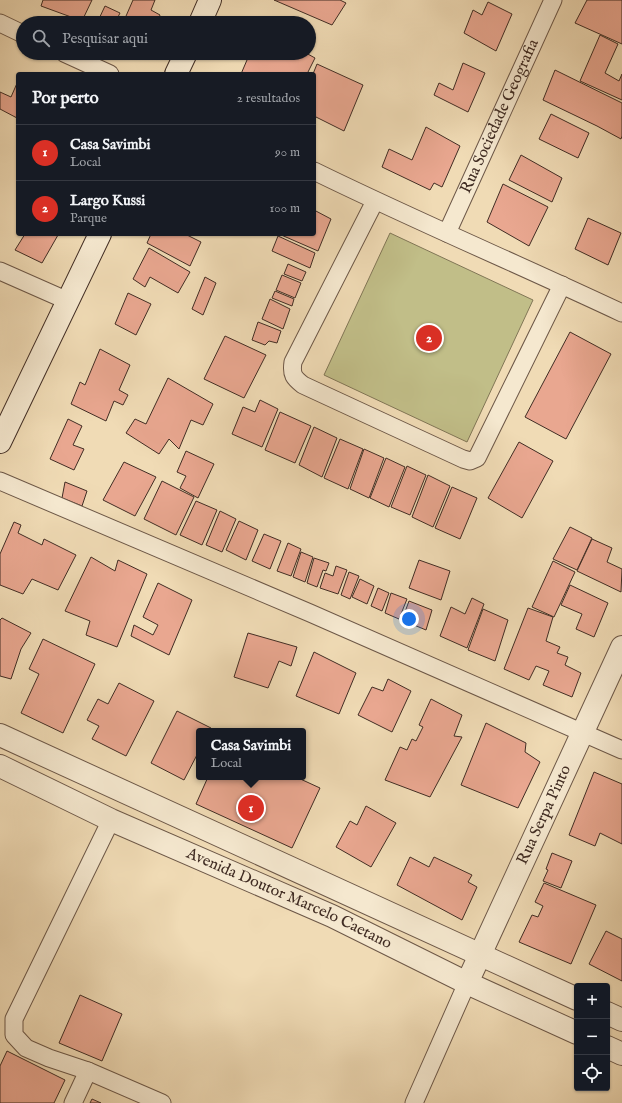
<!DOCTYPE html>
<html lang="pt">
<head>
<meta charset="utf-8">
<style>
  body { margin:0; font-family:"IM FELL English",serif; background:#242831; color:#f1f3f6 }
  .controls { position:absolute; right:12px; bottom:12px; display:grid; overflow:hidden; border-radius:4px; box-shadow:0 1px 3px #0004 }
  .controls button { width:36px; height:36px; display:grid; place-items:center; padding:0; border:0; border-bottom:1px solid #363941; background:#171b24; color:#f1f3f6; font:20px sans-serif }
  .you { position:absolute; left:409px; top:619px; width:14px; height:14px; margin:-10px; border:3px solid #fff; border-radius:50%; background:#1a73e8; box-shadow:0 0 0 6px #1a73e833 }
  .badge { display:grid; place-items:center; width:26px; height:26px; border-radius:50%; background:#d93025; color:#fff; font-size:13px; font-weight:700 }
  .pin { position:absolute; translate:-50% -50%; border:2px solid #fff; box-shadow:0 1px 4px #0006 }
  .popup { position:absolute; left:196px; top:728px; width:110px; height:52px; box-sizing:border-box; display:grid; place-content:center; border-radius:4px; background:#171b24; filter:drop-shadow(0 1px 3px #0005); font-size:13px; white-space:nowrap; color:#9ea1a6 }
  .popup b { font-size:15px; color:#f1f3f6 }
  .popup::after { content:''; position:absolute; left:50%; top:100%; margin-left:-8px; border:8px solid transparent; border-top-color:#171b24 }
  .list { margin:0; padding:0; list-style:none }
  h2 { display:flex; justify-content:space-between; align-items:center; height:52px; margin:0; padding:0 16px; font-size:17px }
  h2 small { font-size:13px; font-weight:400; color:#9ea1a6 }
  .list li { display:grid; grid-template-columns:26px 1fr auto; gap:12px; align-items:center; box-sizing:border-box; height:56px; padding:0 16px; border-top:1px solid #363941 }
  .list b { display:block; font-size:15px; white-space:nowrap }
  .list p { margin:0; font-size:13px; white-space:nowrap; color:#9ea1a6 }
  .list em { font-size:13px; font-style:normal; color:#9ea1a6 }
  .icon { flex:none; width:22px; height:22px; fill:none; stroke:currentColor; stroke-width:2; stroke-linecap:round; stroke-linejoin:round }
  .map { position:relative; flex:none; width:622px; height:1103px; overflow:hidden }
  .search { position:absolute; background:#171b24; box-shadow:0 1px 3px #0004; left:16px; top:16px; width:300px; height:44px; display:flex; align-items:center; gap:10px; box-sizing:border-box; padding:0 14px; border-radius:22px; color:#9ea1a6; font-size:15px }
  .panel { position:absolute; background:#171b24; box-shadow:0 1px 3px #0004; left:16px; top:72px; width:300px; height:164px; border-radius:4px }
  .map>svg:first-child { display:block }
  .green { fill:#c1be88; stroke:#817656 }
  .building { fill:#e9a790; stroke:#412d24 }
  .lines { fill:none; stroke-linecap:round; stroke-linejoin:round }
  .minor-casing { stroke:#6d5848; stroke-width:19 }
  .tertiary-casing { stroke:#6d5848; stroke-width:24 }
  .secondary-casing { stroke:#412d24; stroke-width:24 }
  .minor { stroke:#f5e8cf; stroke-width:17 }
  .tertiary { stroke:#f5e8cf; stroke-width:22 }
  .secondary { stroke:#f5e8cf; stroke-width:22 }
  .labels { text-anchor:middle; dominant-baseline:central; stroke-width:3; stroke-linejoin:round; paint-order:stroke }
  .street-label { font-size:16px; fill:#412d24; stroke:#f5e8cf }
</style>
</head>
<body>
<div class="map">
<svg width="622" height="1103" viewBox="0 0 622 1103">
  <rect width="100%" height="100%" fill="#f0dbb5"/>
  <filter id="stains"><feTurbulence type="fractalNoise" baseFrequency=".005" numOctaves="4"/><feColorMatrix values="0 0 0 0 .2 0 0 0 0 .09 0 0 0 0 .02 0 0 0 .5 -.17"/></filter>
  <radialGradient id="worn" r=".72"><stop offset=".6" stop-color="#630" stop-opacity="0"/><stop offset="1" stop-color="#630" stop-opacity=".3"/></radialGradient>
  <path class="green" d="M390 233 533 300 467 442 324 375Z"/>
  <g class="building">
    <path d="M43 0H92L82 21 41 6Z"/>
    <path d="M133 0H155L151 10 160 15 157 23H123Z"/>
    <path d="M274 0H340L346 3 332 25Z"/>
    <path d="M587 0H622V44L575 23Z"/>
    <path d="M488 2 512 14 496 51 464 33 473 10 482 15Z"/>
    <path d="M105 6 120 13 115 23H97Z"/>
    <path d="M600 35 618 44 605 73 619 81 622 74V100L580 81Z"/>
    <path d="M250 53H268L272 54V53H306L315 58 307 74H241Z"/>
    <path d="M463 63 485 73 468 112 434 95 439 83 453 90Z"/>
    <path d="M317 64 363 85 344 131 314 116V74H313Z"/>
    <path d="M555 70 622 103V136L621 139 597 126 543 100Z"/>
    <path d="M18 81V115L17 118 0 109V92L11 97Z"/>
    <path d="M551 114 589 133 578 158 539 139Z"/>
    <path d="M426 127 460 146 442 187 434 183 430 190 382 167 389 149 412 160Z"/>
    <path d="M521 155 562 178 552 202 509 180Z"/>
    <path d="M503 184 548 207 529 246 487 222Z"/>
    <path d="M314 210 331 219 318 251 279 234H314Z"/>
    <path d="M588 218 621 233 608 265 575 249Z"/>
    <path d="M25 234 58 235 42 263 15 250Z"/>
    <path d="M151 234H185L201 242 190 266 147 243Z"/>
    <path d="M278 236 315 253 310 268 272 251Z"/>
    <path d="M149 248 190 272 178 293 150 277 145 287 133 279Z"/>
    <path d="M288 264 306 272 302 281 284 274Z"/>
    <path d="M282 275 301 283 295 298 276 290Z"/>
    <path d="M205 277 216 283 203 315 192 309Z"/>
    <path d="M275 291 294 299 292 306 272 298Z"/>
    <path d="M128 293 151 304 136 335 115 324Z"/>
    <path d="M270 299 290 309 283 329 262 319Z"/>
    <path d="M258 322 281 331 277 343 269 341 265 345 252 340Z"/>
    <path d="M570 332 611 354 566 439 525 417Z"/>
    <path d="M225 336 266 355 244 398 204 379Z"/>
    <path d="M100 349 130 365 119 390 128 395 123 405 114 401 106 421 71 404 80 382 85 385Z"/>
    <path d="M168 378 213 404 203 425 191 420 179 449 169 439 159 454 126 433 135 419 146 424Z"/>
    <path d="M260 400 278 409 262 447 232 434 243 407 255 412Z"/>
    <path d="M280 412 311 426 295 463 265 450Z"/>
    <path d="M68 419 82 426 73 445 84 449 74 470 50 459Z"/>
    <path d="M314 427 337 438 322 477 299 465Z"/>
    <path d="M340 439 363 449 348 489 324 478Z"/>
    <path d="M519 442 553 461 522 518 488 498Z"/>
    <path d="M364 449 384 458 369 498 350 489Z"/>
    <path d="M186 451 214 464 198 498 180 488 186 476 177 472Z"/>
    <path d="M386 458 405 467 389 507 370 498Z"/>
    <path d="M124 462 156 477 135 516 103 500Z"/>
    <path d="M407 466 426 475 410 515 391 507Z"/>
    <path d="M428 475 450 486 433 527 412 517Z"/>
    <path d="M162 481 194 497 176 535 144 519Z"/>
    <path d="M65 482 87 491 82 506 62 498Z"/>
    <path d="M452 487 477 498 460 539 435 528Z"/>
    <path d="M196 501 217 510 202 545 180 535Z"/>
    <path d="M220 511 236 519 222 552 206 545Z"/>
    <path d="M239 521 258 530 246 560 226 550Z"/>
    <path d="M14 522 21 525 18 533 42 545 44 539 76 555 58 590 32 579 23 594 0 585V554Z"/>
    <path d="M570 527 592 538 577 570 553 559Z"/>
    <path d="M264 534 281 541 270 569 252 561Z"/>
    <path d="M592 539 612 548 607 562 622 569 621 592 577 571Z"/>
    <path d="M288 543 301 549 291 576 277 571Z"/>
    <path d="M301 552 313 557 305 582 293 577Z"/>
    <path d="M91 557 115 571 118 560 147 574 117 647 86 635 90 621 65 611Z"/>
    <path d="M314 558 329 563 326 571 323 570 317 587 307 583Z"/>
    <path d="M419 560 450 571 441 600 409 588Z"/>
    <path d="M553 561 575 572 554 617 532 607Z"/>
    <path d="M336 566 347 570 338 594 320 588 325 573 333 576Z"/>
    <path d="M349 572 359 576 350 599 341 595Z"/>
    <path d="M360 579 374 586 367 604 352 597Z"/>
    <path d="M158 583 192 600 169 655 131 636 134 625 153 635 158 625 143 617Z"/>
    <path d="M570 585 608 603 594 637 576 629 582 614 561 605Z"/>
    <path d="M378 588 389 593 382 611 371 606Z"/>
    <path d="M391 593 407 599 399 619 385 613Z"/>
    <path d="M472 598 484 604 467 648 440 636 451 607 465 614Z"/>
    <path d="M409 601 432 610 426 630 402 620Z"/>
    <path d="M528 608 553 617 546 641 560 647 557 653 568 657 565 665 581 673 572 697 543 685 549 671 536 666 529 680 504 669Z"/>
    <path d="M483 609 508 620 495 661 468 650Z"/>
    <path d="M2 618 31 633 21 649 11 679 0 676V620Z"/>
    <path d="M248 633 297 647 291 666 279 661 268 688 234 677Z"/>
    <path d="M43 639 95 664 63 733 21 713 39 674 29 669Z"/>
    <path d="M314 652 356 673 339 714 296 696Z"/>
    <path d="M388 679 411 691 392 732 358 715 372 687 383 691Z"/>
    <path d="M119 683 154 701 126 756 92 739 99 726 87 720 98 699 108 704Z"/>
    <path d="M431 699 462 715 454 736 462 737 430 797 385 780 400 747 407 750 412 739 416 741 423 727 419 725Z"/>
    <path d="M177 711 211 728 209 731H199V751L184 780 151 763Z"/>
    <path d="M486 723 526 743 525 752 540 762 518 808 461 785Z"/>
    <path d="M594 772 622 784V844L600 833 595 846 569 835Z"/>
    <path d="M208 777H296L320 788 292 848 196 804Z"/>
    <path d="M366 806 396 823 371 867 336 847 350 821 357 825Z"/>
    <path d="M552 853 572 861 561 888 543 881 548 870 546 869Z"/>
    <path d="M410 857 429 867 434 857 472 875 468 882 477 887 462 920 397 885Z"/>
    <path d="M544 883 596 905 571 964 519 942 532 915 538 917 543 906 535 902Z"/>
    <path d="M606 931 622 939V981L589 964Z"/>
    <path d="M80 995 122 1014 102 1061 59 1043Z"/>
    <path d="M7 1051 65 1080 54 1103H0V1066Z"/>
    <path d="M92 1099 101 1103H90Z"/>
  </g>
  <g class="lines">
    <g class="minor-casing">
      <g id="minor">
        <path d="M0 23 23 34"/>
        <path d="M64 53 110 74"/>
        <path d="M314 171C416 221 520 265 622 313"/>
        <path d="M375 201 293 362C291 375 294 378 303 385L463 459 470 461 477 458 562 285"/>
        <path id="s1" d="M447 233 553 0"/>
        <path d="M0 271 68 301"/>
        <path d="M0 481 310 613 622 750"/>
        <path d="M111 820 14 1019V1035L26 1048 49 1058 88 1071 162 1103"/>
        <path d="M73 1103 88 1071"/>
        <path d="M414 1103 467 983"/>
      </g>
    </g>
    <g class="tertiary-casing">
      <g id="tertiary">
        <path d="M0 735 577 999"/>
        <path id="s2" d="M0 766 111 820 332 916 467 983 577 1033"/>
        <path id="s3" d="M467 983 622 647"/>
        <path d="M607 1013 622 1020"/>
        <path d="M607 1047 622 1054"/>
      </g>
    </g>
    <g class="secondary-casing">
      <g id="secondary">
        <path d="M200 23 210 0"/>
        <path d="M176 74 186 53"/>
        <path d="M0 442 100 234"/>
      </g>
    </g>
    <use href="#minor" class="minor"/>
    <use href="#tertiary" class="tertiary"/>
    <use href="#secondary" class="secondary"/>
  </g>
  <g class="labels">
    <g class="street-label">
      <text stroke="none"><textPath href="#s1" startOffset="128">Rua Sociedade Geografia</textPath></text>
      <text stroke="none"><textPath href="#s3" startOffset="185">Rua Serpa Pinto</textPath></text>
      <text stroke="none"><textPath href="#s2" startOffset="318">Avenida Doutor Marcelo Caetano</textPath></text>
    </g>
  </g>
  <rect width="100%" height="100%" filter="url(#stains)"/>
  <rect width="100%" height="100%" fill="url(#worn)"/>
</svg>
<div class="controls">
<button>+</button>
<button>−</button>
<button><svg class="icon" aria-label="locate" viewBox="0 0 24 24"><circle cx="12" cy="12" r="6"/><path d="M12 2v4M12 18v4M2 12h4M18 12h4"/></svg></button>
</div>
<div class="you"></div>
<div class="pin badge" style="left:251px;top:808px">1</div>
<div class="popup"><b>Casa Savimbi</b>Local</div>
<div class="pin badge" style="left:429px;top:338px">2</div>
<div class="search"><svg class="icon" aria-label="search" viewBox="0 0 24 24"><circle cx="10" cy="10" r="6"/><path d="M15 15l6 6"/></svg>Pesquisar aqui</div>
<section class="panel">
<h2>Por perto<small>2 resultados</small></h2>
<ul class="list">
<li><span class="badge">1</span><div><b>Casa Savimbi</b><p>Local</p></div><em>90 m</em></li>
<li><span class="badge">2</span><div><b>Largo Kussi</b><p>Parque</p></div><em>100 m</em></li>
</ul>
</section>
</div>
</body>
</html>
